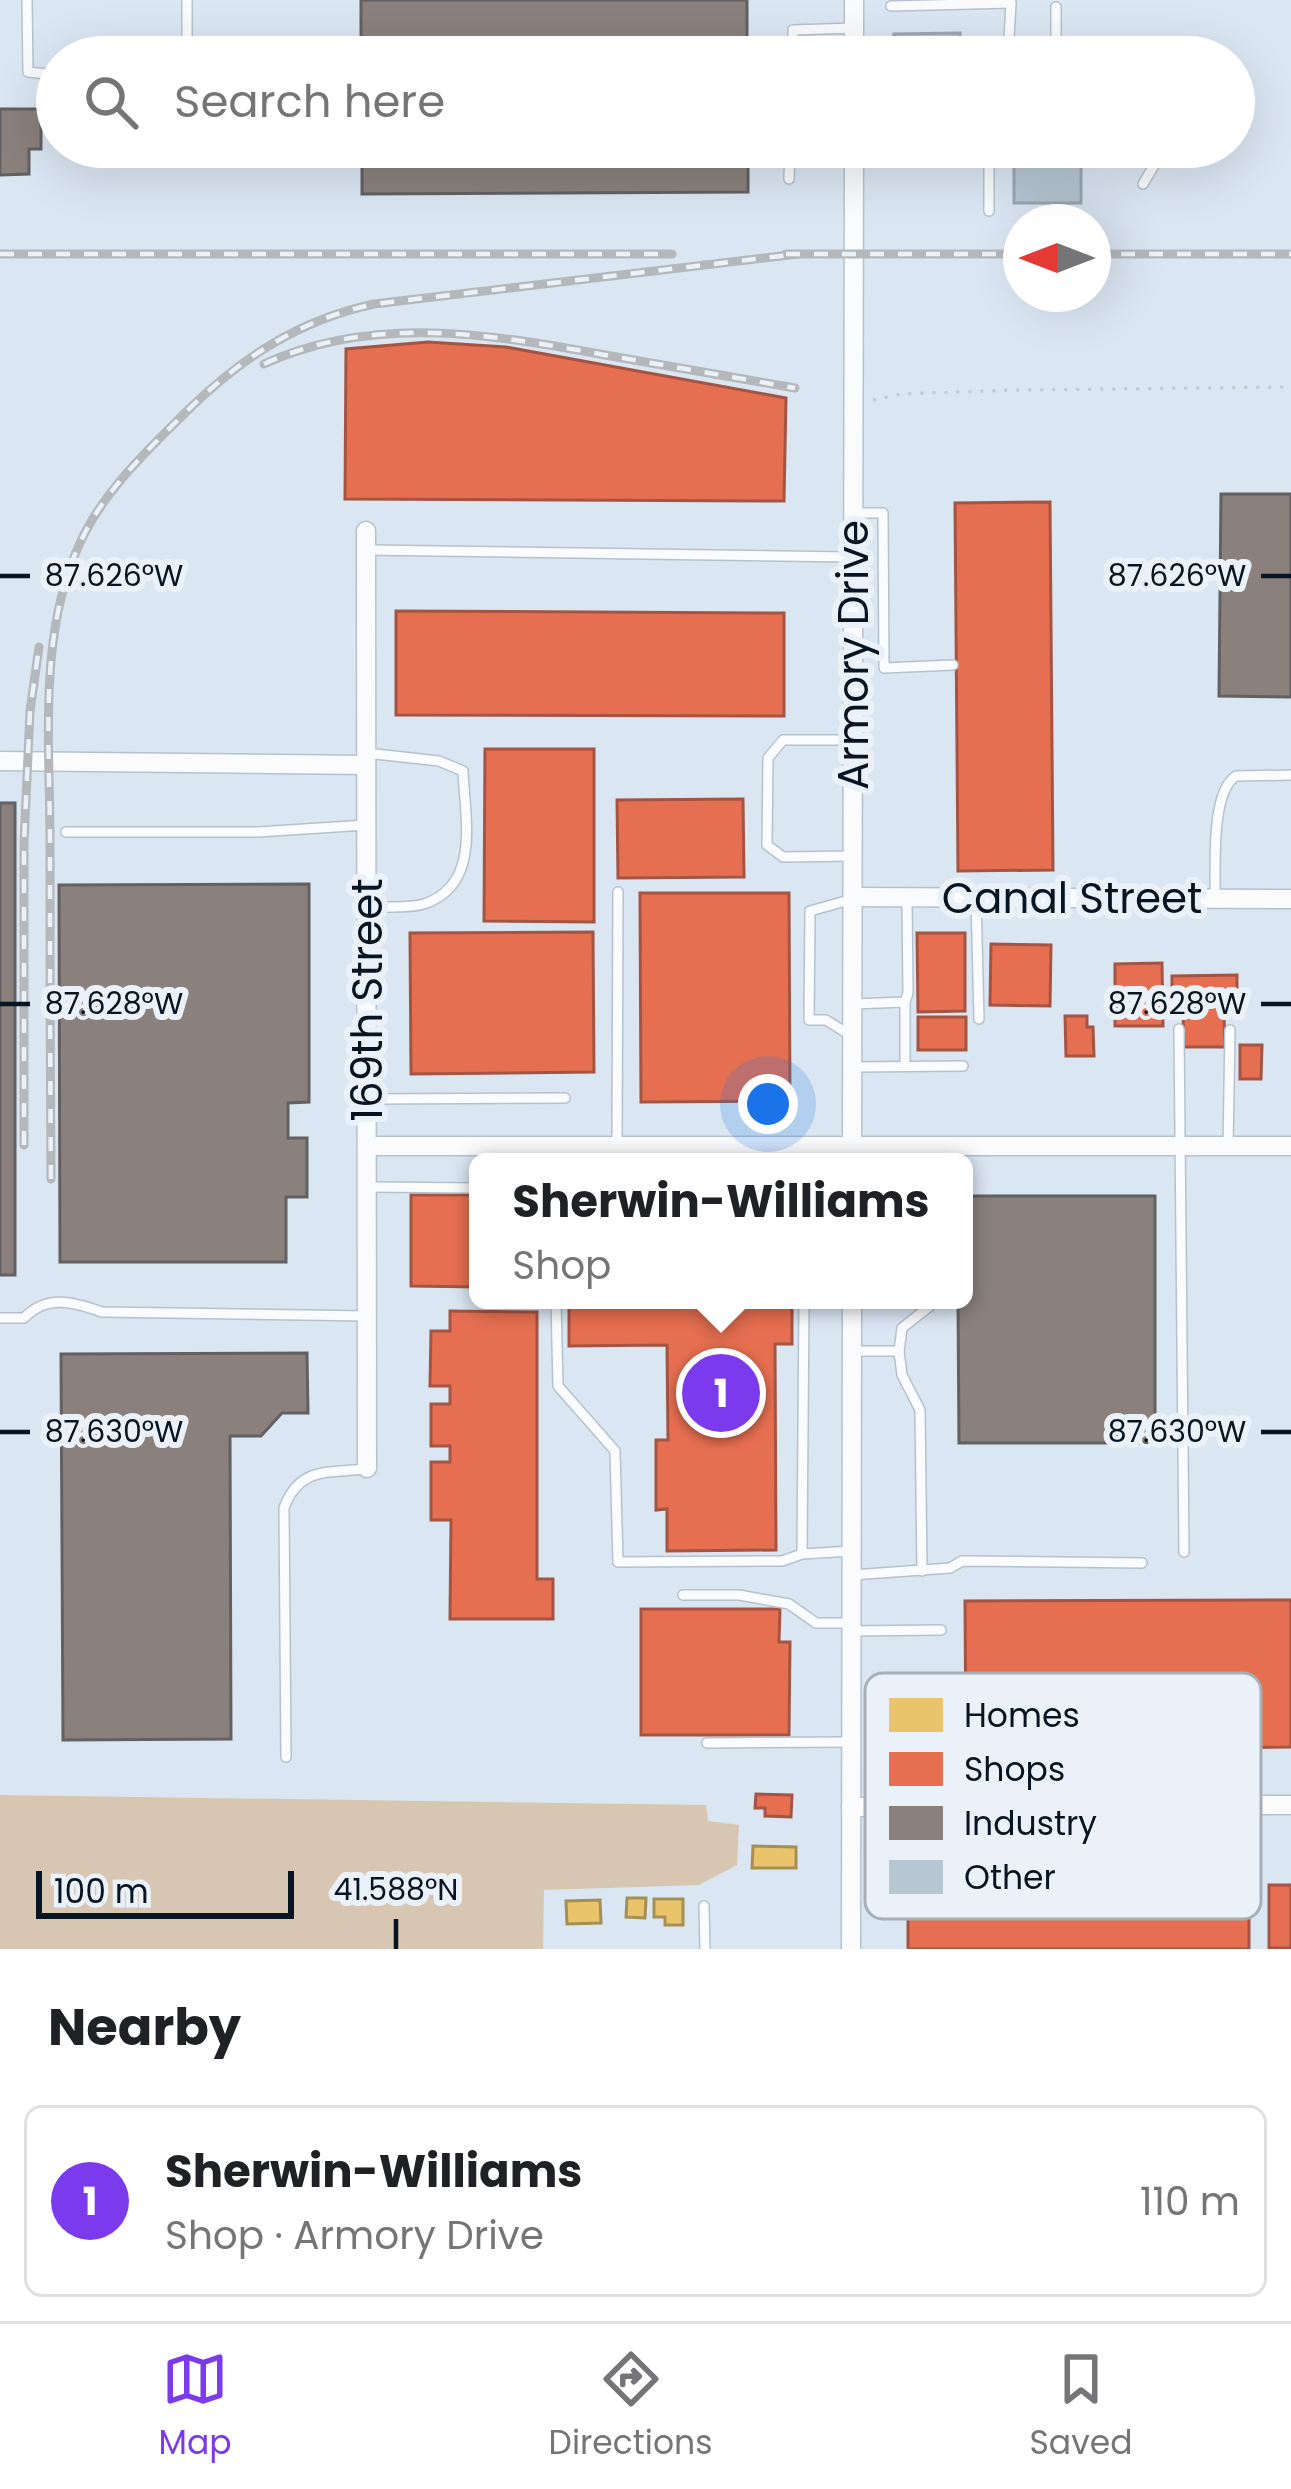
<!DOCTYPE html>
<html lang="en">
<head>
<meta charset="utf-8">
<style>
  body { margin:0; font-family:Poppins,sans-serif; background:#f6f6f6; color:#202124 }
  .compass { position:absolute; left:1003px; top:204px; width:108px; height:108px; border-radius:50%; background:#fff; box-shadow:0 12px 48px #0002; rotate:270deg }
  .scale { position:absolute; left:36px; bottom:30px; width:258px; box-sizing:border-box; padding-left:12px; border:6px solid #071421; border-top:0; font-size:33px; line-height:42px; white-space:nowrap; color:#071421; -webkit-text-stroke:9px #eaf1f9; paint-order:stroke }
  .you { position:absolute; left:768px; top:1104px; width:42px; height:42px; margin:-30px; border:9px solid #fff; border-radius:50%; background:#1a73e8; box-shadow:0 0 0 18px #1a73e833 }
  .badge { display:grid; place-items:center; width:78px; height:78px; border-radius:50%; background:#7c3aed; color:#fff; font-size:39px; font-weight:700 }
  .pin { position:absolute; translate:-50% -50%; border:6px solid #fff; box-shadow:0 3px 12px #0006 }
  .popup { position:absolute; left:469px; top:1153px; width:504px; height:156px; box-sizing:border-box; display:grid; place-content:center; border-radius:18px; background:#fff; filter:drop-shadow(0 3px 9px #0005); font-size:39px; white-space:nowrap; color:#757577 }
  .popup b { font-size:45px; color:#202124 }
  .popup::after { content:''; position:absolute; left:50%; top:100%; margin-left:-24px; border:24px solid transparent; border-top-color:#fff }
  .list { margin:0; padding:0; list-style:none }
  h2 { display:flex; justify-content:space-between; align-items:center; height:156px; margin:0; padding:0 48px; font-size:51px }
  h2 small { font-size:39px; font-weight:400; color:#757577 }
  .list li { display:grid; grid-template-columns:78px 1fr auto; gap:36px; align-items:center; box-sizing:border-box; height:192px; margin:0 24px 24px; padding:0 24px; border:3px solid #e0e0e0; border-radius:18px }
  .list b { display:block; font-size:45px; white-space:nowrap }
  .list p { margin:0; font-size:39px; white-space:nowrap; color:#757577 }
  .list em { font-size:39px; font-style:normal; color:#757577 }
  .icon { flex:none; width:66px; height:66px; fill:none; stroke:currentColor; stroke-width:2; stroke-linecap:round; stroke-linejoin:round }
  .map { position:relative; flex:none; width:1291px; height:1949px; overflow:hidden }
  .search { position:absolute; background:#fff; box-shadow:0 12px 48px #0002; left:36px; right:36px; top:36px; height:132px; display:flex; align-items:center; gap:30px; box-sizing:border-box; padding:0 42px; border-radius:66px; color:#757577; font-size:45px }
  .sheet { height:372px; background:#fff }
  nav { display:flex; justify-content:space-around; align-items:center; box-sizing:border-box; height:168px; border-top:3px solid #e0e0e0; background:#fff; font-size:33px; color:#757577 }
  nav a { display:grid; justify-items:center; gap:6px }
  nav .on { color:#7c3aed }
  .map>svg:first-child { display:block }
  .forest { fill:#d7c6b1 }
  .homes { fill:#e9c46a; stroke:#a58f54; stroke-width:3 }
  .shops { fill:#e76f51; stroke:#a45443; stroke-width:3 }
  .industry { fill:#8a817c; stroke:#636061; stroke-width:3 }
  .building { fill:#b7c7d2; stroke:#99a8b3; stroke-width:3 }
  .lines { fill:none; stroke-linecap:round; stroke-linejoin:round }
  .lane-casing { stroke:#b5c2ce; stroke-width:12 }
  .street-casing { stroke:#b5c2ce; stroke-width:21 }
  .path { stroke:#c3c8cd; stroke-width:3; stroke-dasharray:3 9; stroke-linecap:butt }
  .lane { stroke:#f9fbfd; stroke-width:9 }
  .street { stroke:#f9fbfd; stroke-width:18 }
  .rail-casing { stroke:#b5b8bb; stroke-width:9 }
  .rail { stroke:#eaf1f9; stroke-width:4.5; stroke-dasharray:14; stroke-linecap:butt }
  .ticks { fill:none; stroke:#071421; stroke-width:4.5 }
  .labels { text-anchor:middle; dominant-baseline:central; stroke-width:12; stroke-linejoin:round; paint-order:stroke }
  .street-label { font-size:42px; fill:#071421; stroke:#eaf1f9 }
  .key { fill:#eaf1f9; stroke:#a6afb8; stroke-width:3 }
  .key-label { font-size:33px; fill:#071421 }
  .ticks-label { font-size:30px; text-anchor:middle; fill:#071421; stroke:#eaf1f9; stroke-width:12; stroke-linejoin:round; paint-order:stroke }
</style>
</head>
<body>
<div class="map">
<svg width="1291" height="1949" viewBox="0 0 1291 1949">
  <rect width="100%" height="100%" fill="#dae6f2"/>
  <path class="forest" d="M0 1795 706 1805 708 1821 739 1825 737 1865 699 1885 544 1890 543 1949H0Z"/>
  <g class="homes">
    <path d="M753 1846 796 1847V1868H752Z"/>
    <path d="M627 1898H646L645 1918 626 1917Z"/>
    <path d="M654 1899H683V1925H665V1917H654Z"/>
    <path d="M600 1900 601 1923 567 1924 566 1901Z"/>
  </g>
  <g class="shops">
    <path d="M428 342 506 347 786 398 784 501 345 499 346 349Z"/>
    <path d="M1050 502 1053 870 958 871 955 503Z"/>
    <path d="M396 611 784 613V716L396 715Z"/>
    <path d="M485 749H594V922L484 921Z"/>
    <path d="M743 799 744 877 618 878 617 800Z"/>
    <path d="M640 893H789L790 1101 641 1102Z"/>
    <path d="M593 932 594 1072 411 1074 410 933Z"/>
    <path d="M917 933H965V1011L918 1012Z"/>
    <path d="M991 944 1051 945 1050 1006 990 1005Z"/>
    <path d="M1162 963 1163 1026H1115V964Z"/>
    <path d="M1237 975V1014H1224L1225 1047H1184L1183 1015H1172V976Z"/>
    <path d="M1065 1016H1087V1027H1093L1094 1056H1066Z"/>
    <rect x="918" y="1017" width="48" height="33"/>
    <path d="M1240 1045H1262L1261 1079H1240Z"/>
    <path d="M411 1195H478V1287L411 1286Z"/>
    <path d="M569 1300H792V1344H775L776 1550 667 1551V1509L656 1510V1440H668L667 1345 569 1346Z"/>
    <path d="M450 1311 537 1312V1579H553V1619H450L451 1520H431V1462H450V1446H431V1404H450V1386H430L431 1331H450Z"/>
    <path d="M1291 1600V1747L1218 1748V1722H1089V1751L966 1752 965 1601Z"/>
    <path d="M641 1609H780L779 1642H790L789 1735H641Z"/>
    <path d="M756 1794 792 1795 791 1817 765 1816V1808H755Z"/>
    <path d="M1199 1849H1249V1949H908V1881L1052 1880V1864L1199 1863Z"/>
    <rect x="1269" y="1885" width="22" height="63"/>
  </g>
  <g class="industry">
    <rect x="361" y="0" width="386" height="57"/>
    <path d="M0 109H41V149H29V174L0 175Z"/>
    <path d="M362 147H748V192L362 194Z"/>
    <path d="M1221 494H1291V697L1219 696Z"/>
    <rect x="0" y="803" width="15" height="472"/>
    <path d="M309 884V1102L288 1103V1138H307V1197H286V1262H60L59 885Z"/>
    <path d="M964 1196H1155V1443H959L958 1300H964Z"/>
    <path d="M307 1353 308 1413H282L261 1436H230L231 1739 63 1740 61 1354Z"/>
  </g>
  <g class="building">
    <path d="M960 33V57H894V34Z"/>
    <rect x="894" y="147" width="66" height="9"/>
    <rect x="1014" y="147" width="67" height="56"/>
  </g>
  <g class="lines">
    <g class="lane-casing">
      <g id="lane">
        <path d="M27 0 28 72 57 75"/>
        <path d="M891 6 1011 3"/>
        <path d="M1056 7V57"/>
        <path d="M187 57V0"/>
        <path d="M793 57V30L854 28"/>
        <path d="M1008 57 1011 3"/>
        <path d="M789 179 790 147"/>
        <path d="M1143 184 1165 147"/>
        <path d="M989 211V147"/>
        <path d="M854 513H883L884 668 953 665"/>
        <path d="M367 550 853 557"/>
        <path d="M853 740H783L768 758 767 845 783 857 853 856"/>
        <path d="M366 753 439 761 463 771C465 819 481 885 424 904 407 909 384 906 367 907"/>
        <path d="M66 832H258L366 825"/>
        <path d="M976 898 979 1019"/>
        <path d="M853 899 810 911 809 1020H826L853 1037"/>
        <path d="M1215 899C1216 870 1210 792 1236 776L1291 775"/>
        <path d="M905 1002V1066"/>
        <path d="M853 1004 905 1002 908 993 907 898"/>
        <path d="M1179 1029 1184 1552"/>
        <path d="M853 1067 963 1066"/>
        <path d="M368 1099 565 1098"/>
        <path d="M617 1146 618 892"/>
        <path d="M1228 1146 1230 1030"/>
        <path d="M368 1187 478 1188"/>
        <path d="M556 1300 558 1386 615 1451 618 1562 782 1561 802 1554"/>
        <path d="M804 1300 802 1554 852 1551"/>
        <path d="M0 1318H24C47 1294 74 1302 102 1312L367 1316"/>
        <path d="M853 1351H899L902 1375 920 1410 922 1571"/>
        <path d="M899 1351 902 1328 930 1306 931 1300"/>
        <path d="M852 1575 950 1568 962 1561 1142 1563"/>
        <path d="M683 1595H739L789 1604 816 1623H852"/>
        <path d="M852 1631 941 1630"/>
        <path d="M938 1728 939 1806"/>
        <path d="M707 1743 851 1742"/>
        <path d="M286 1757 284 1508C299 1467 327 1473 365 1469"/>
        <path d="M975 1806 976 1853 1040 1850 1058 1835H1223L1225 1805"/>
        <path d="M704 1906 705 1949"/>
      </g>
    </g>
    <g class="street-casing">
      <g id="street">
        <path d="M854 57V0"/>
        <path d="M366 531 367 1468"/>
        <path d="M0 761 366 765"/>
        <path d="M853 897 1291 899"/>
        <path d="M368 1146H1291"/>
        <path d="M852 1162 854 147"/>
        <path d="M851 1807 1291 1805"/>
        <path d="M851 1949 852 1300"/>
      </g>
    </g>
    <path class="path" d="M873 400 901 394 1015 390 1291 387"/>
    <use href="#lane" class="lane"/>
    <use href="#street" class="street"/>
    <g class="rail-casing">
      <g id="rail">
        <path d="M0 254H672"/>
        <path d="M786 254H1021"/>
        <path d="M1093 254H1291"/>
        <path d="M264 364C373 314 491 334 605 355 669 366 732 377 795 388"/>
        <path d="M24 1145V843L30 711 39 647"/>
        <path d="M51 1179C50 1067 50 954 50 842 50 745 38 635 79 545 103 491 146 452 187 411 241 358 299 320 374 304L798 254"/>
      </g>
    </g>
    <use href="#rail" class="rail"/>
  </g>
  <path class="ticks" d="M0 576H30M1261 576H1291M0 1004H30M1261 1004H1291M0 1432H30M1261 1432H1291M396 1919V1949"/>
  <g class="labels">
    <g class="street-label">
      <text transform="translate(853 655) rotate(-90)">Armory Drive</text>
      <text x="1072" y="898">Canal Street</text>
      <text transform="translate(367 1000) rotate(-90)">169th Street</text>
    </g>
  </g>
  <rect x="865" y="1673" width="396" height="246" rx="18" class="key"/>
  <rect x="889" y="1698" width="54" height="34" fill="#e9c46a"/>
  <rect x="889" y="1752" width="54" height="34" fill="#e76f51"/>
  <rect x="889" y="1806" width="54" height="34" fill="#8a817c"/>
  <rect x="889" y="1860" width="54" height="34" fill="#b7c7d2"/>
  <g class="key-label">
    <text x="964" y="1727">Homes</text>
    <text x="964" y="1781">Shops</text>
    <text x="964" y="1835">Industry</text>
    <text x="964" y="1889">Other</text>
  </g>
  <g class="ticks-label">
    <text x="1177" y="586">87.626°W</text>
    <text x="114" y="586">87.626°W</text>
    <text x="1177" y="1014">87.628°W</text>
    <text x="114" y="1014">87.628°W</text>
    <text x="1177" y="1442">87.630°W</text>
    <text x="114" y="1442">87.630°W</text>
    <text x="396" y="1900">41.588°N</text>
  </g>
</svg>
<svg class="compass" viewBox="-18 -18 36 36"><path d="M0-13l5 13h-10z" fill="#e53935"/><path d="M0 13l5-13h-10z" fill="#757577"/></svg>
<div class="scale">100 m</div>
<div class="you"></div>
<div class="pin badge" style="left:721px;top:1393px">1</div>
<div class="popup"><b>Sherwin-Williams</b>Shop</div>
<div class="search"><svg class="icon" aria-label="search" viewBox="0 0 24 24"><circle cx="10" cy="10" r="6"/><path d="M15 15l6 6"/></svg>Search here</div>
</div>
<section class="sheet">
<h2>Nearby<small></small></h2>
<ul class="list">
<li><span class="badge">1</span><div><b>Sherwin-Williams</b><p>Shop · Armory Drive</p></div><em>110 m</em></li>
</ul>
</section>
<nav>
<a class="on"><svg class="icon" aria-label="map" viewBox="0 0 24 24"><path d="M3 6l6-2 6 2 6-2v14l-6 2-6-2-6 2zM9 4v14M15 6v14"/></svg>Map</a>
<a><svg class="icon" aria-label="directions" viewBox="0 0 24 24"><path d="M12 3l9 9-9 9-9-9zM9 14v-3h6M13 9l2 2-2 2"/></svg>Directions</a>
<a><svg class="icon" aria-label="saved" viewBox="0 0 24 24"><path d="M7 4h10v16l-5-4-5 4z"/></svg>Saved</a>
</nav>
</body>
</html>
